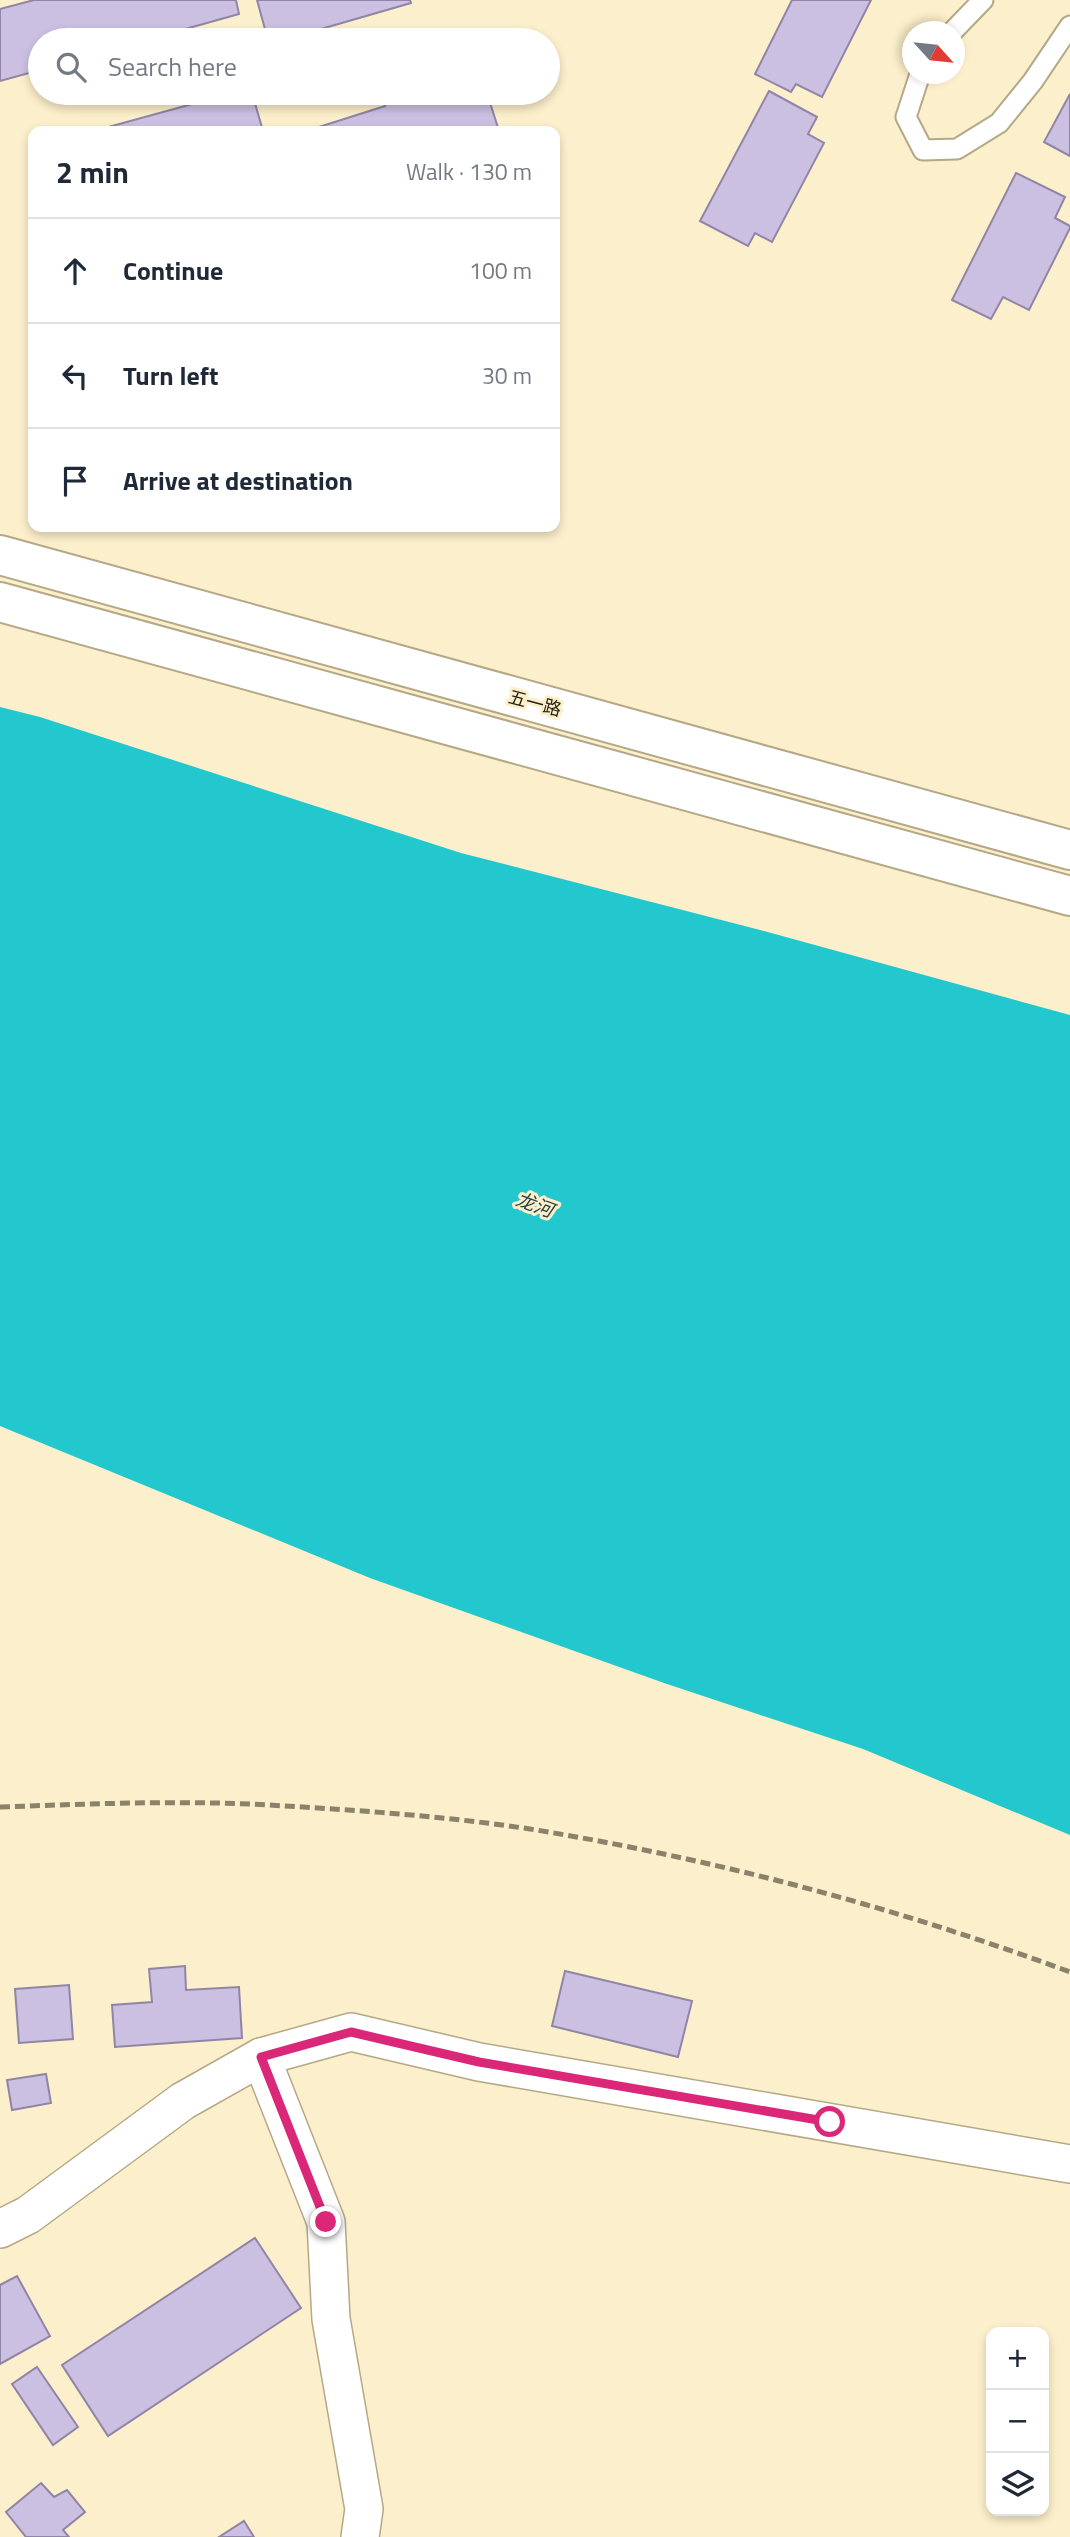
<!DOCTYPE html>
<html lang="en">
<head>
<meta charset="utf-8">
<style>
  body { margin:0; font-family:"Titillium Web","Noto Sans SC",sans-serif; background:#f6f6f7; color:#1f2937 }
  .controls { position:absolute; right:21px; bottom:21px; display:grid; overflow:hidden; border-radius:14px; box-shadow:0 4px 10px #0003 }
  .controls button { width:63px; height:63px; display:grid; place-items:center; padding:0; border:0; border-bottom:2px solid #e0e1e3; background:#fff; color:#1f2937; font:35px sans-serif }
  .compass { position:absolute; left:902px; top:21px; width:63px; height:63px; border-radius:50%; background:#fff; box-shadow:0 4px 10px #0003; rotate:117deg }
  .stop { position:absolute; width:21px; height:21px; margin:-16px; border:5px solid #db2777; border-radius:50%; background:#fff }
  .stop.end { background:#db2777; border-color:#fff; box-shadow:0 2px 7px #0008 }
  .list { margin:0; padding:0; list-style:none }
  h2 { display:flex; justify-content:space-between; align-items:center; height:91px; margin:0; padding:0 28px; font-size:30px }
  h2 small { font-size:23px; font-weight:400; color:#747a83 }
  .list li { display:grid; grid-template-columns:46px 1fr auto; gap:21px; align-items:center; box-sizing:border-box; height:105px; padding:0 28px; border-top:2px solid #e0e1e3 }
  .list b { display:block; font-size:26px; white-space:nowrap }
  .list em { font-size:23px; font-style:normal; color:#747a83 }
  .icon { flex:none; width:38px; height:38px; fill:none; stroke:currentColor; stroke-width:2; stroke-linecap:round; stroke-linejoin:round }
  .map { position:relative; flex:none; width:1070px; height:2537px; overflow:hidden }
  .search { position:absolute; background:#fff; box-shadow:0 4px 10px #0003; left:28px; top:28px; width:532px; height:77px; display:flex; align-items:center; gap:18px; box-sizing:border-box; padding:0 24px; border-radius:38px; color:#747a83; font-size:26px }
  .panel { position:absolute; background:#fff; box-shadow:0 4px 10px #0003; left:28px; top:126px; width:532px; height:406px; border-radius:14px }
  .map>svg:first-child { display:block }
  .water { fill:#22c8cd }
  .building { fill:#cbc0e2; stroke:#9085a5; stroke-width:2 }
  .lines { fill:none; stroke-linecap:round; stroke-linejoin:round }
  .lane-casing { stroke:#b4a886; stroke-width:23 }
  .street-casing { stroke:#b4a886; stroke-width:40 }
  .secondary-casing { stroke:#b4a886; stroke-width:42 }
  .lane { stroke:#fff; stroke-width:19 }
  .street { stroke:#fff; stroke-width:37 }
  .secondary { stroke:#fff; stroke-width:38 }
  .rail { stroke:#8a826a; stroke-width:5; stroke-dasharray:10 5; stroke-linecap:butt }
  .route { stroke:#db2777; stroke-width:9 }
  .labels { text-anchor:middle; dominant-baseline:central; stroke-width:6; stroke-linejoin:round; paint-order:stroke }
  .street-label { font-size:18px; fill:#272215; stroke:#fcefcb }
  .water-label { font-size:19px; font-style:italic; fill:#273f40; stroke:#fcefcb }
</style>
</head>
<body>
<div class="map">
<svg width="1070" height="2537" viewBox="0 0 1070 2537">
  <rect width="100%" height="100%" fill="#fcefcb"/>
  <path class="water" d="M0 707 40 717 461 853 764 931 1070 1015V1835L863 1749 664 1683 370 1578 0 1426Z"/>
  <g class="building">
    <path d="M34 0H236L239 14 146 40H40V70L0 81V9Z"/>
    <path d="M257 0H410L411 3 283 40H268Z"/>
    <path d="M792 0H871L822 97 796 84 791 92 755 74Z"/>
    <path d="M769 91 817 117 808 134 824 143 772 242 755 233 748 246 700 221Z"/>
    <path d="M232 93H252L263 131H94Z"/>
    <path d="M381 93H487L499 131H317L316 128 385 106Z"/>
    <path d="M1070 94V156L1044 142Z"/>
    <path d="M1016 173 1065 197 1055 218 1070 226V228L1029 310 1003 297 991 319 952 300Z"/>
    <path d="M185 1966 186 1990 239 1987 242 2038 115 2047 112 2005 152 2002 149 1969Z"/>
    <path d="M565 1971 692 2001 678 2057 552 2026Z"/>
    <path d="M69 1985 73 2039 19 2043 15 1989Z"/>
    <path d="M46 2074 51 2103 12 2110 7 2080Z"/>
    <path d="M255 2238 301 2308 108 2436 62 2365Z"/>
    <path d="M17 2276 50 2336 0 2364V2285Z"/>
    <path d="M37 2367 78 2427 53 2445 12 2384Z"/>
    <path d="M41 2483 54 2497 67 2490 85 2512 63 2530 69 2537H26L6 2512Z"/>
    <path d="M244 2521 254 2537H219Z"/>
  </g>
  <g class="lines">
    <g class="lane-casing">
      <g id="lane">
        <path d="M952 32 983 0"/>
        <path d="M920 74 906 117 923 150 957 149 999 123 1033 81 1070 26"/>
      </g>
    </g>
    <g class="street-casing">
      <g id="street">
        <path d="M261 2057 326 2222 331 2319 364 2509 360 2537"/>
        <path d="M0 2229 28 2215 183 2101 261 2057 351 2032 479 2062 1070 2164"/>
      </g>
    </g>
    <g class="secondary-casing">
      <g id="secondary">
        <path d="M0 555 1070 850"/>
        <path d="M0 602 1070 896"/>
      </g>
    </g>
    <use href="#lane" class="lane"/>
    <use href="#street" class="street"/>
    <use href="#secondary" class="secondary"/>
    <path class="rail" d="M0 1807C89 1804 179 1800 269 1805 356 1810 444 1816 530 1829 715 1859 895 1907 1070 1972"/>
  </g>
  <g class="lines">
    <path class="route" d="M326 2222 261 2057 351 2032 479 2062 830 2122"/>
  </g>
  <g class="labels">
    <g class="street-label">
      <text transform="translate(535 703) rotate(15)">五一路</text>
    </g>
    <g class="water-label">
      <text transform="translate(535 1204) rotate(20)">龙河</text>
    </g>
  </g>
</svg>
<div class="controls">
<button>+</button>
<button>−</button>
<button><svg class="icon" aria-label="layers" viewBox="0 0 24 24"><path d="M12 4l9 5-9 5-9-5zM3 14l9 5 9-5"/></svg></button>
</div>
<svg class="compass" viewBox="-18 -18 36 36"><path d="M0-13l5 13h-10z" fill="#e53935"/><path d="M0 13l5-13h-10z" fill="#747a83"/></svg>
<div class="stop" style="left:830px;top:2122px"></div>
<div class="stop end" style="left:326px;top:2222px"></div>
<div class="search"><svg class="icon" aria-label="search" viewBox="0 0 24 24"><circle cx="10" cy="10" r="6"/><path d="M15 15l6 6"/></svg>Search here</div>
<section class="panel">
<h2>2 min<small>Walk · 130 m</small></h2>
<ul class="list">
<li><svg class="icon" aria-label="ahead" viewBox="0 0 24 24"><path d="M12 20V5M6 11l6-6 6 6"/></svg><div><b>Continue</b></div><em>100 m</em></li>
<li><svg class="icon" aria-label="left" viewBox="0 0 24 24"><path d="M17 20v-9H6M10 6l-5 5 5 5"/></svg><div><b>Turn left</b></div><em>30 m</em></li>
<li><svg class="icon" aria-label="arrive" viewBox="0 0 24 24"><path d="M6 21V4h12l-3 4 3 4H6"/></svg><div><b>Arrive at destination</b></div></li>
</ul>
</section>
</div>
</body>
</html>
